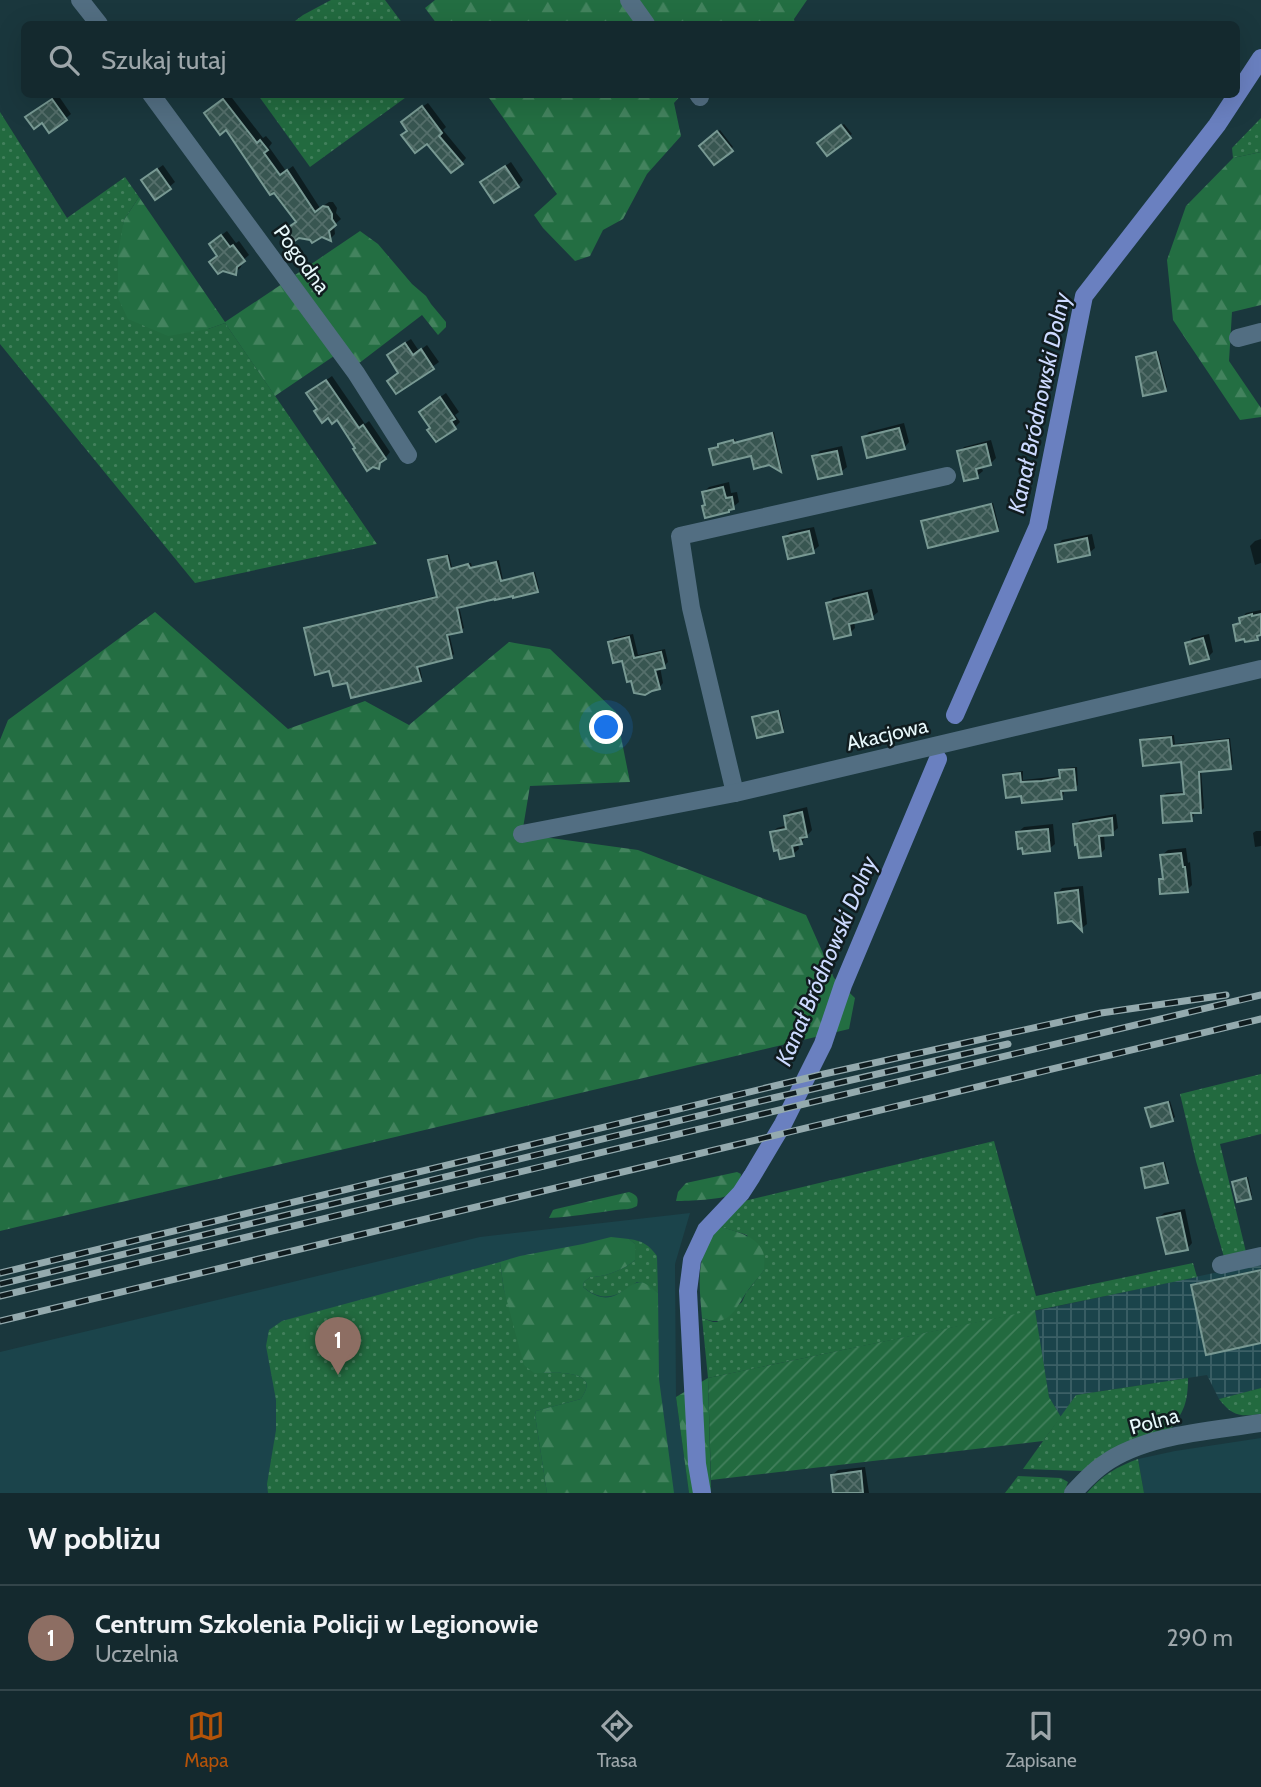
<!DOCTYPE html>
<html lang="pl">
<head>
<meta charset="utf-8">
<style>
  body { margin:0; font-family:Cabin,sans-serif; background:#1d3136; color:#f1f3f6 }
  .you { position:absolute; left:607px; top:728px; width:24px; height:24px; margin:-18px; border:5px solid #fff; border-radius:50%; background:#1a73e8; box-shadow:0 0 0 10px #1a73e833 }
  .badge { display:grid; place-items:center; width:46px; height:46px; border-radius:50%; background:#b45309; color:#fff; font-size:23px; font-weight:700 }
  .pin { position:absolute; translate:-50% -58px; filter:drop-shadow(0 2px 4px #0008) }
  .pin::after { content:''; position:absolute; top:37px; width:24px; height:21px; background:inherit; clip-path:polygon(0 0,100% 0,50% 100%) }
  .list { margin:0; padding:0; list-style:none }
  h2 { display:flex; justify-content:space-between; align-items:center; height:91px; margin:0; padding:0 28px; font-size:30px }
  h2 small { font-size:23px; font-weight:400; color:#9da6aa }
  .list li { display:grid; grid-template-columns:46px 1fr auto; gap:21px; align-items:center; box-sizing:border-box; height:105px; padding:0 28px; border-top:2px solid #33454a }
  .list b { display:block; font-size:26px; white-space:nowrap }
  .list p { margin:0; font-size:23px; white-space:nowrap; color:#9da6aa }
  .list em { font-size:23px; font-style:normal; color:#9da6aa }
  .icon { flex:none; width:38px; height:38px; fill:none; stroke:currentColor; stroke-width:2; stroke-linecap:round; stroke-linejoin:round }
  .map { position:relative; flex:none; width:1261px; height:1493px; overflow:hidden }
  .search { position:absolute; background:#14292e; box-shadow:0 7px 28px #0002; left:21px; right:21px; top:21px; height:77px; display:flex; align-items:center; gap:18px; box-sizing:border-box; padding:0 24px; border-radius:10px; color:#9da6aa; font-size:26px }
  .sheet { height:196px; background:#14292e }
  nav { display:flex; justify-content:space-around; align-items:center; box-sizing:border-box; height:98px; border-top:2px solid #33454a; background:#14292e; font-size:19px; color:#9da6aa }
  nav a { display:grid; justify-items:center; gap:4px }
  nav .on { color:#b45309 }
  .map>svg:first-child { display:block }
  .built { fill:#1b444b }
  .industrial { fill:url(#industrial-grid) }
  .grass { fill:url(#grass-dots) }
  .forest { fill:url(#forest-firs) }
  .garden { fill:url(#garden-furrows) }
  .shadow { fill:#0007 }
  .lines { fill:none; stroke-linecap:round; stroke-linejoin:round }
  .canal { stroke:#6a80c0; stroke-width:18 }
  .building { fill:url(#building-cross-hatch); stroke:#789993; stroke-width:2 }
  .minor { stroke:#526e82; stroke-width:18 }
  .rail-casing { stroke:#94aaae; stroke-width:7 }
  .rail { stroke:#101c1f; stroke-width:4.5; stroke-dasharray:13; stroke-linecap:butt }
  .labels { text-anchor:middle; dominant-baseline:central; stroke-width:5; stroke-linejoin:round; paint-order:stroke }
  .street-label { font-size:21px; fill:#e7f8fb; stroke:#101c1f }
  .water-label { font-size:23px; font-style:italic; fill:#cddaff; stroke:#101c1f }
</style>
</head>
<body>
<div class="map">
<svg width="1261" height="1493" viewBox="0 0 1261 1493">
  <defs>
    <pattern id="industrial-grid" width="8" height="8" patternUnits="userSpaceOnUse" patternTransform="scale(1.75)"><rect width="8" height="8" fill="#1b444b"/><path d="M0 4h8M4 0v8" fill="none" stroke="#3c6066"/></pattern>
    <pattern id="grass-dots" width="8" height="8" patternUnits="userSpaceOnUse" patternTransform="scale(1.75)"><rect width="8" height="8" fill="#226a3f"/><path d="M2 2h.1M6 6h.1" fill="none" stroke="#42805c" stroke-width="1.8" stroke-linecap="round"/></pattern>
    <pattern id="forest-firs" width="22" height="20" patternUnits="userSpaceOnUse" patternTransform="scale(1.75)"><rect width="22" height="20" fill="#236e42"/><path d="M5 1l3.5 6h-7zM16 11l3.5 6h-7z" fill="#43835e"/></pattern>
    <pattern id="garden-furrows" width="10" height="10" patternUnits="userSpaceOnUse" patternTransform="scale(1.75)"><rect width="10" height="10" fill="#226a3f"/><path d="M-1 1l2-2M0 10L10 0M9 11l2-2" fill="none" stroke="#42805c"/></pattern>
    <pattern id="building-cross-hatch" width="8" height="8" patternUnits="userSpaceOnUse" patternTransform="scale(1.75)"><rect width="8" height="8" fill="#385651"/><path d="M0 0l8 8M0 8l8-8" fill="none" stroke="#556f6b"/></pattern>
  </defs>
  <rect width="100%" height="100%" fill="#1a373d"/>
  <g class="built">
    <path d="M690 1213 675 1264 676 1397 689 1493H0V1352L480 1237Z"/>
    <path d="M1261 1438V1493H1144L1138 1459 1175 1451Z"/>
  </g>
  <path class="industrial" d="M1261 1263V1388L1219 1399 1207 1375 1076 1395 1061 1417 1049 1397 1035 1311Z"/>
  <g class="grass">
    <path d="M331 0H385L403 24H291L303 15Z"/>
    <path d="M258 95H409L310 167Z"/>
    <path d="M0 112 67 218 125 177 139 197 124 220 118 298 208 329 225 323 377 544 195 583 0 344Z"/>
    <path d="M1261 118V152L1233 158 1232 148Z"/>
    <path d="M1261 1074V1134L1220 1144 1246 1252 1224 1257 1196 1161 1180 1094Z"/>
    <path d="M994 1141 1036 1296 1193 1263 1197 1277 708 1378 702 1318 713 1322H717L742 1302 746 1293 764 1270 747 1235 718 1226 740 1202Z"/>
    <path d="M629 1239C643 1241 649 1245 657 1256L658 1293 643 1283 637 1282C618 1296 604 1304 583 1287L584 1282 590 1277C604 1277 624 1270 635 1260V1244Z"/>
    <path d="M500 1262 504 1290 535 1373C546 1373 581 1370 586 1382 588 1388 584 1394 581 1399L536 1411 535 1415 547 1493H268L267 1484 276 1430V1400L266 1346 269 1330 282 1321Z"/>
    <path d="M1188 1378C1188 1402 1184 1412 1169 1431L1082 1471 1023 1469 1076 1395Z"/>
    <path d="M1261 1388V1414C1240 1417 1232 1416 1219 1399Z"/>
    <path d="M1138 1459 1144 1493H1087C1101 1476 1118 1466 1138 1459Z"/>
    <path d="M1018 1476 1061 1478 1068 1482 1064 1493H1005Z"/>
  </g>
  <g class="forest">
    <path d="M435 0H807L794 19 795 24H437L425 8Z"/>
    <path d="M487 95H681L674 103 681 136 647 174 623 219 603 230 590 256 575 261 543 228 534 215 557 194Z"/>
    <path d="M1261 152V305L1232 312 1229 361 1261 408V417L1240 420 1173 320 1167 260 1186 206 1233 158Z"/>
    <path d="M139 197 225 322 282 284 334 356 275 396 225 323 208 329 168 336 128 319 118 298V253L124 220Z"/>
    <path d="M360 231 378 244 412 284 426 296 431 304 446 322V327L438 335 422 315 358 364 295 275Z"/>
    <path d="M155 612 288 729 365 701 409 725 509 642 550 649 616 712 630 782 530 786 522 834 638 850 806 915 834 978 855 998 849 1029 0 1231V740L8 720Z"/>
    <path d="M737 1172 741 1174C740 1182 739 1189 732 1194 722 1200 688 1201 676 1201L678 1192 686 1183Z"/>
    <path d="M629 1192C637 1195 639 1197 637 1206 630 1210 624 1209 616 1210 593 1213 572 1217 549 1218L553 1210 556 1209Z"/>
    <path d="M718 1226C733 1231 757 1235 763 1252 765 1257 764 1265 764 1270 759 1278 751 1285 746 1293 734 1312 727 1328 702 1318 699 1282 695 1257 718 1226Z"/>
    <path d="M611 1237 629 1239 635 1244V1260C624 1270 604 1277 590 1277L584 1282 583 1287C616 1315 627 1277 644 1283 649 1285 654 1290 658 1293L659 1379 674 1493H547L535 1415 536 1411 581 1399C584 1394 588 1388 586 1382 581 1370 546 1373 534 1373L524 1365 504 1290 500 1262 520 1256 583 1244Z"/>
    <path d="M708 1378 711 1493H689L676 1397Z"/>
  </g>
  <path class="garden" d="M1035 1310 1049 1397 1061 1417 1043 1441 711 1480 708 1378Z"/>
  <g class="shadow">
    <path d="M229 94 263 138 266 136 272 143 269 147 286 171 293 166 320 208 329 202H333L337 208 336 213 341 219 334 225 335 234 330 239 297 221 226 128 206 113Z"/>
    <path d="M58 95 71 114 65 119 33 112Z"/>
    <path d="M428 103 446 127 443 130 466 158 462 163 428 142 407 117Z"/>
    <path d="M844 124 852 134 827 154 821 141Z"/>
    <path d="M720 130 733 147 714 163 701 146Z"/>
    <path d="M511 162 523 180 518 186 488 177Z"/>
    <path d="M163 165 175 182 156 198 149 175Z"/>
    <path d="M227 231 236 243 239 241 249 255 242 261 241 267 235 273 216 239Z"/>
    <path d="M411 339 419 351 427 345 439 362 397 392 400 372 394 350Z"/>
    <path d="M1158 351 1167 387 1165 389 1138 357 1140 355Z"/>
    <path d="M332 376 365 424 369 421 390 452 378 467 357 448 338 417 319 409 308 393Z"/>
    <path d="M446 393 459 412 455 415 460 422 454 428H432L426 407Z"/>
    <path d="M904 423 909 442 904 448 864 437 869 432Z"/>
    <path d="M774 432 782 469 781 470 752 453 711 449 722 443 735 439 736 442Z"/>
    <path d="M991 440 996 458 990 464 981 466 983 471 977 476 959 452 964 447Z"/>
    <path d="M842 446 847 467 841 472 814 457 820 451Z"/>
    <path d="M729 482 731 493 737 492 739 502 733 507 728 511 707 504 704 492 709 487Z"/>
    <path d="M993 503 999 527 997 530 923 521 925 519Z"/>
    <path d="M814 527 819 546 813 551 785 537 790 532Z"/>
    <path d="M1092 534 1095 548 1089 553 1057 546 1062 540Z"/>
    <path d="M1261 539V563L1255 565 1250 546 1255 541Z"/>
    <path d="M449 554 452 567 471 563 472 567 499 560 503 580 535 572 539 588 537 590 459 606 464 628 461 630 449 633 454 654 452 657 419 664 422 677 420 680 348 681 331 669 306 629 308 626 439 595 430 561 433 558Z"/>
    <path d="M872 589 878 612 872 617 854 621 855 628 850 633 828 603 833 598Z"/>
    <path d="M1261 610V634L1257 638 1235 626 1246 613Z"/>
    <path d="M633 634 638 655 665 649 668 662 664 666 660 667 663 683 659 688 624 659 610 643 614 638Z"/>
    <path d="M1209 634 1213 652 1208 657 1187 644 1192 638Z"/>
    <path d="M780 710 784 729 782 731 754 718 756 716Z"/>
    <path d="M1174 735 1175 744 1230 738 1233 764 1230 767 1201 770 1204 808 1201 811H1193L1194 816 1191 819 1163 796 1166 793 1185 792 1182 761 1142 741 1145 738Z"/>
    <path d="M1077 767 1078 785 1075 788 1063 789 1064 794 1061 798 1023 794 1005 776 1008 773 1023 771V780L1061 776V771L1064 768Z"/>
    <path d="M807 807 812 830 801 843 798 844 799 849 793 854 772 833 777 828 788 825 785 816 791 811Z"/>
    <path d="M1116 814 1118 828 1112 833 1104 834 1105 849 1100 854 1075 825 1080 820Z"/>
    <path d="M1053 824 1055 844 1049 849 1018 832 1024 827Z"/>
    <path d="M1256 831H1261V846L1255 847 1253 833Z"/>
    <path d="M1186 848 1188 863 1190 862 1192 885 1187 890 1160 880 1164 876 1162 855 1168 850Z"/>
    <path d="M1083 886 1087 924 1082 928 1072 919 1057 894 1062 888Z"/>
    <path d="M1170 1101 1175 1117 1172 1119 1147 1109 1149 1107Z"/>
    <path d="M1165 1162 1169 1179 1167 1181 1142 1169 1145 1166Z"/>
    <path d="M1248 1177 1252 1195 1250 1197 1234 1182 1236 1180Z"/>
    <path d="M1185 1209 1192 1243 1188 1248 1167 1252 1159 1218 1164 1213Z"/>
    <path d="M1261 1269V1341L1193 1286 1195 1283Z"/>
    <path d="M865 1467 869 1493H839L832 1475 838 1470Z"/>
  </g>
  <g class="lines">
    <g class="canal">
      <path d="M955 715 1038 526 1084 296 1217 125 1261 58"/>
      <path d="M702 1493 697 1464 688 1291 692 1260 706 1230 741 1193 752 1176 783 1124 823 1044 843 985 938 759"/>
    </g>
  </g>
  <g class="building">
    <path d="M52 99 67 120 49 133 42 123 34 129 25 117Z"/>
    <path d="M223 99 257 143 260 140 268 150 264 153 280 175 287 170 315 212 323 206 328 207 332 214V219L336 225 329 231 331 241 322 237 312 243 310 240 299 238 293 242 284 230 296 222 274 193 270 195 226 130 220 135 204 113Z"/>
    <path d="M422 106 442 133 439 136 463 164 451 173 427 144 415 153 401 135 407 131 401 122Z"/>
    <path d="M841 125 851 138 827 156 817 143Z"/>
    <path d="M717 131 733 151 714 165 699 146Z"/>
    <path d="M505 166 519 187 494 203 480 182Z"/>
    <path d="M157 169 171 189 155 200 141 180Z"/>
    <path d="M221 235 230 247 233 245 245 261 237 267 236 275 223 271 218 274 209 262 217 256 209 244Z"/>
    <path d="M405 343 413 355 421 349 434 369 396 394 387 381 398 373 387 355Z"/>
    <path d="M1156 352 1166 391 1143 396 1136 357Z"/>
    <path d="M326 380 359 428 363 425 386 459 380 463 379 469 373 467 367 471 353 449 355 448 337 420 332 424 328 418 322 423 314 411 317 409 306 393Z"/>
    <path d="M440 397 455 419 451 421 456 429 436 442 427 430 430 428 419 412Z"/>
    <path d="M899 428 905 449 867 458 862 437Z"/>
    <path d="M772 433 781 472 769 465 754 469 751 456 713 465 709 449 718 447V444L733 440 734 443Z"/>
    <path d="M986 444 991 465 976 469 978 478 964 481 957 451Z"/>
    <path d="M837 451 842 474 818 479 812 456Z"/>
    <path d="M723 487 726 498 732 497 734 509 729 510V512L705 518 702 506 705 505 702 492Z"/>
    <path d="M991 504 998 531 928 548 921 521Z"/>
    <path d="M809 531 814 553 788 559 783 537Z"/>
    <path d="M1087 538 1090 555 1058 562 1055 545Z"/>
    <path d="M447 556 450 569 468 564 470 568 496 562 501 581 533 573 538 592 513 598V596L495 600V599L457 608 462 632 447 635 452 658 417 667 421 681 351 698 347 683 333 686 329 671 315 675 304 628 437 597 428 560Z"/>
    <path d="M867 593 873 619 849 624 851 635 834 639 826 603Z"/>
    <path d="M1252 614V616L1261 614V635L1257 636 1258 640 1245 642 1244 639 1236 641 1233 625 1240 623 1239 618Z"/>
    <path d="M629 637 634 658 661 652 665 668 655 670 660 689 652 691 645 695 634 693 631 681 627 682 622 661 613 663 608 642Z"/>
    <path d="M1203 638 1209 659 1190 664 1185 643Z"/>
    <path d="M778 711 783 732 757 738 752 717Z"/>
    <path d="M1171 737 1172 746 1228 740 1231 769 1199 772 1201 813H1191L1192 821 1163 823 1161 796 1184 794 1181 762 1143 766 1140 740Z"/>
    <path d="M1074 769 1076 790 1061 791 1062 799 1022 803 1021 796 1006 798 1003 775 1020 773 1021 782 1042 781 1060 778 1059 770Z"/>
    <path d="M802 812 807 837 800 838 802 844 792 846 794 856 780 859 778 850 774 851 770 832 786 829 784 816Z"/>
    <path d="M1112 818 1113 835 1099 836 1101 856 1079 858 1077 844 1075 845 1073 824Z"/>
    <path d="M1048 829 1050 851 1023 854 1022 848 1018 849 1016 832Z"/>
    <path d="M1181 853 1183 867H1185L1188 892 1160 894 1159 879H1163L1160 855Z"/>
    <path d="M1078 890 1080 911 1082 931 1072 921 1058 923 1057 910 1055 893Z"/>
    <path d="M1168 1102 1173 1121 1151 1127 1145 1108Z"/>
    <path d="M1163 1163 1168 1183 1145 1188 1141 1168Z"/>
    <path d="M1246 1178 1251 1199 1237 1202 1232 1182Z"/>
    <path d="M1180 1213 1188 1250 1166 1254 1157 1218Z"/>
    <path d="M1261 1270V1343L1206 1355 1191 1285Z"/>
    <path d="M861 1471 863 1493H833L831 1475Z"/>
  </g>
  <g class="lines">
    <g class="minor">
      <path d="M80 0 99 24"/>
      <path d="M629 0 646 24"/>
      <path d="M151 94 356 373 408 455"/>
      <path d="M698 94 700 97"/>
      <path d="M1238 338 1261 332"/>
      <path d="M735 793 691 608 680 536 947 476"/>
      <path d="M522 834 735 793 1261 669"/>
      <path d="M1221 1265 1261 1256"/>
      <path d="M1073 1493C1083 1482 1092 1472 1104 1464 1146 1434 1212 1431 1261 1423"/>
    </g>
    <g class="rail-casing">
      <g id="rail">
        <path d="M0 1273 824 1074 1101 1013 1226 995"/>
        <path d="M0 1284 773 1098 1008 1044"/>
        <path d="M0 1296 1261 995"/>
        <path d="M0 1321 1261 1019"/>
      </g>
    </g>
    <use href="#rail" class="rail"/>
  </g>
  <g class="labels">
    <g class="street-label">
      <text transform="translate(302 259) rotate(54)">Pogodna</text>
      <text transform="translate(887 734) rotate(-13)">Akacjowa</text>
      <text transform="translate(1154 1421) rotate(-15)">Polna</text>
    </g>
    <g class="water-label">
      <text transform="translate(1039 403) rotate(-78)">Kanał Bródnowski Dolny</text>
      <text transform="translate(826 961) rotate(-67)">Kanał Bródnowski Dolny</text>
    </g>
  </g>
</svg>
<div class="you"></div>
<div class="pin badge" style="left:338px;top:1375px;background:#8d6e63">1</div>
<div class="search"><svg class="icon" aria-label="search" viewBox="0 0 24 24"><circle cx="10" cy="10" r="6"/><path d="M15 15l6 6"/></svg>Szukaj tutaj</div>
</div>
<section class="sheet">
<h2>W pobliżu<small></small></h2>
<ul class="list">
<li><span class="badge" style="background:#8d6e63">1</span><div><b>Centrum Szkolenia Policji w Legionowie</b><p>Uczelnia</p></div><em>290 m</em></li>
</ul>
</section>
<nav>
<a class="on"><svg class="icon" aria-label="map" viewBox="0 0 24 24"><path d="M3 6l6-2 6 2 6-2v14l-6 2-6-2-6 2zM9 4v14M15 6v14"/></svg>Mapa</a>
<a><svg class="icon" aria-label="directions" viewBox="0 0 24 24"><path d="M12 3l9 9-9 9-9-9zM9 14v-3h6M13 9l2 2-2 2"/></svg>Trasa</a>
<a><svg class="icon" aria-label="saved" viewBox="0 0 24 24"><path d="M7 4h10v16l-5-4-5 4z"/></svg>Zapisane</a>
</nav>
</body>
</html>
